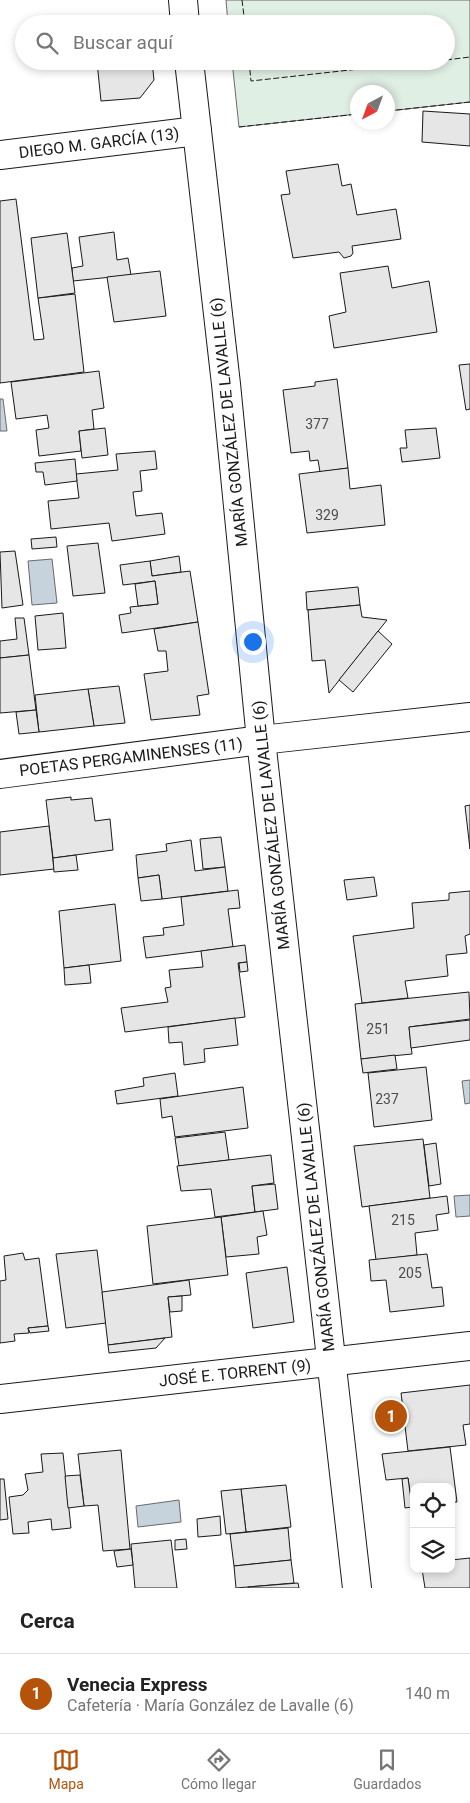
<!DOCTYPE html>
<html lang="es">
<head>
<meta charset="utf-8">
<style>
  body { margin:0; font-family:Roboto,sans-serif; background:#f2f2f2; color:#222 }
  .controls { position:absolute; right:15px; bottom:15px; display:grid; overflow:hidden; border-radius:10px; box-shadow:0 2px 8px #0003 }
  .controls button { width:45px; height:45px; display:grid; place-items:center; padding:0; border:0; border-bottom:1px solid #e0e0e0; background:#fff; color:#222; font:25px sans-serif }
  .compass { position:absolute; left:350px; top:85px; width:45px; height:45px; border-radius:50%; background:#fff; box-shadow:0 2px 8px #0003; rotate:221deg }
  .you { position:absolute; left:252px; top:641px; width:18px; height:18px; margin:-12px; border:4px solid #fff; border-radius:50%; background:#1a73e8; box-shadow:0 0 0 8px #1a73e833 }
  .badge { display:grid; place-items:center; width:32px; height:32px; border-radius:50%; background:#b45309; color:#fff; font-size:16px; font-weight:700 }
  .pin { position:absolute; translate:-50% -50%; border:2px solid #fff; box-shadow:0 1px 5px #0006 }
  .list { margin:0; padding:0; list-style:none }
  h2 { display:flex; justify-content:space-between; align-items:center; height:65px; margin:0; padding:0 20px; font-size:21px }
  h2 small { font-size:16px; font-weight:400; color:#767676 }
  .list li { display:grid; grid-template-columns:32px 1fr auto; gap:15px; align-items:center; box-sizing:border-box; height:80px; padding:0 20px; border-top:1px solid #e0e0e0 }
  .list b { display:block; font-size:19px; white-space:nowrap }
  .list p { margin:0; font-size:16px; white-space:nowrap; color:#767676 }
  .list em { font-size:16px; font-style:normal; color:#767676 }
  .icon { flex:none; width:28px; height:28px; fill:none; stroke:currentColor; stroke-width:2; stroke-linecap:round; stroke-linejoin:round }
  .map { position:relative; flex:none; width:470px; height:1588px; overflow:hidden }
  .search { position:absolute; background:#fff; box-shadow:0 2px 8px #0003; left:15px; right:15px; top:15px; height:55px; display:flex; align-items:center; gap:12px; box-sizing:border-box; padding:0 18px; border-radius:28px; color:#767676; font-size:19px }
  .sheet { height:145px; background:#fff }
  nav { display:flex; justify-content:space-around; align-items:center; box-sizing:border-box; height:70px; border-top:1px solid #e0e0e0; background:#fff; font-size:14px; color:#767676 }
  nav a { display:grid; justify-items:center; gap:2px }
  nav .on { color:#b45309 }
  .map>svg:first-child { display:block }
  .green { fill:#e0efe3; stroke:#6a6a6a }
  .water { fill:#c6d2dc; stroke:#6a6a6a }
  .building { fill:#e6e6e6; stroke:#1a1a1a }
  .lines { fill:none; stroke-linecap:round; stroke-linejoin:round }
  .minor-casing { stroke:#1a1a1a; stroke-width:30 }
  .minor { stroke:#fff; stroke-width:28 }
  .fence { stroke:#1a1a1a; stroke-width:1; stroke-dasharray:6 2.5; stroke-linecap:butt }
  .labels { text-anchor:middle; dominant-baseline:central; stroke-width:4; stroke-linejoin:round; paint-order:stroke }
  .number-label { font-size:14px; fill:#4d4d4d }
  .street-label { font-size:16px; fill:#1a1a1a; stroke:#fff }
</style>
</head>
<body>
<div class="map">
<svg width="470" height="1588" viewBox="0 0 470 1588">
  <rect width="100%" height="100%" fill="#fff"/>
  <path class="green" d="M226 0H470V102L388 111V92H358L357 114 239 127 232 61H446V24H228Z"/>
  <g class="water">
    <path d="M0 399H3L7 431H0Z"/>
    <path d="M52 559 57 603 32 605 28 561Z"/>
    <path d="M470 1080V1103L465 1104 462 1081Z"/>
    <path d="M470 1195V1216L456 1217 454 1196Z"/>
    <path d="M179 1500 181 1522 138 1527 136 1506Z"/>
  </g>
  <g class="building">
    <path d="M152 61 154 80 140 98 101 101 97 62Z"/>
    <path d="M423 111 470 114V146L422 142Z"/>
    <path d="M338 164 342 186 351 184 357 215 396 209 401 239 352 246 353 253 351 256 344 258 339 252 293 258 281 195 290 194 286 171Z"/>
    <path d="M16 199 34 340 44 339 38 298 75 294 84 372 0 383V201Z"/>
    <path d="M114 232 117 260 128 258 131 275 73 281 72 268 83 266 79 237Z"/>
    <path d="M67 233 75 293 38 298 31 238Z"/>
    <path d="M388 266 392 288 429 281 437 332 334 348 329 316 346 312 340 273Z"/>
    <path d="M160 271 166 316 114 322 107 277Z"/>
    <path d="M470 364V409L466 410 459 365Z"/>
    <path d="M99 371 104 408 92 410 94 429 79 431 81 451 39 456 36 430 49 428 47 415 16 419 11 382Z"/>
    <path d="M337 379 348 468 320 472 318 460 310 461 309 451 291 453 283 390 315 386V382Z"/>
    <path d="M105 428 108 455 82 458 79 431Z"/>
    <path d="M436 428 440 458 402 462 400 448H407L405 430Z"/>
    <path d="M155 451 157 469 140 471 142 491 133 492 136 516 162 513 165 534 112 541 109 523 51 529 48 501 79 498 76 474 118 470 116 454Z"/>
    <path d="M75 459 77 481 45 485 43 472H36L35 463Z"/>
    <path d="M348 468 350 489 381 485 385 525 307 533 299 474Z"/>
    <path d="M56 537 57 547 32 549 31 539Z"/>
    <path d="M98 543 105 593 73 596 67 546Z"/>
    <path d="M15 551 23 605 2 608 0 552Z"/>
    <path d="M179 556 181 572 152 576 150 561Z"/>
    <path d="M150 561 152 576 190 571 198 622 122 633 119 615 131 613 130 607 158 604 155 581 123 585 120 565Z"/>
    <path d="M155 581 158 604 138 606 135 584Z"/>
    <path d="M358 587 360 605 307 610 306 592Z"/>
    <path d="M360 605 362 617 387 620 329 693 325 660 312 661 308 610Z"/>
    <path d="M63 613 66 648 38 650 35 616Z"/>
    <path d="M15 618H24L29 655 0 658V641L17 639Z"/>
    <path d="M198 622 209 694 197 696 200 715 151 720 144 674 168 671 166 651H158L154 629Z"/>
    <path d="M378 631 392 644 353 692 339 680Z"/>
    <path d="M29 655 36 710 0 713V658Z"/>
    <path d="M119 686 125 723 94 726 88 689Z"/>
    <path d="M88 689 94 726 39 732 35 695Z"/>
    <path d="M36 710 39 732 19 734 16 712Z"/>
    <path d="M71 797V800L92 798 95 821 110 819 113 850 53 858 46 800Z"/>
    <path d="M470 805V849L465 806Z"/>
    <path d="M49 826 54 869 0 875V832Z"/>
    <path d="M221 837 225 867 203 869 200 839Z"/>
    <path d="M191 840 195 871 225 867 228 891 162 899 159 875 138 878 136 855 167 851 166 844Z"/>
    <path d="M76 855 78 870 54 872 53 858Z"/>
    <path d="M159 875 162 899 141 901 138 878Z"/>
    <path d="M374 877 377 896 347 900 344 880Z"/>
    <path d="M238 890 240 908 228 909 233 947 146 958 143 937 164 935 163 928 184 925 181 897Z"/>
    <path d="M470 891V934L465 936 467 953 446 955 448 976 405 981 408 998 362 1003 353 936 414 928 412 903 449 900V893Z"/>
    <path d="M115 904 121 961 64 968 59 911Z"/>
    <path d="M245 945 247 962 238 963 245 1017 125 1032 121 1008 168 1002 165 988 171 987 169 970 203 967 201 951Z"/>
    <path d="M247 962 248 971 240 972 239 963Z"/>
    <path d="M89 965 91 983 65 985 64 968Z"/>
    <path d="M469 992 470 1019 409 1027 412 1054 361 1059 355 1004Z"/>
    <path d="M235 1018 238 1045 204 1049 205 1062 184 1065 182 1042 169 1043 168 1027Z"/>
    <path d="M470 1020V1040L411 1048 409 1027Z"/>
    <path d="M395 1055 397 1069 363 1073 361 1059Z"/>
    <path d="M426 1067 432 1120 374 1127 368 1073Z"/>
    <path d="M175 1073 178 1096 117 1104 115 1091 144 1086 143 1078Z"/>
    <path d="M243 1087 248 1128 175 1137 172 1116 162 1118 160 1099Z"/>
    <path d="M225 1132 229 1160 179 1166 175 1138Z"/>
    <path d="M423 1139 430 1198 362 1207 354 1146Z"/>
    <path d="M436 1143 441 1184 429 1186 424 1145Z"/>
    <path d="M271 1155 274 1183 252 1186 255 1212 215 1217 211 1189 181 1191 177 1166Z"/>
    <path d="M275 1184 278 1209 255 1212 252 1186Z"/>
    <path d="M447 1196 449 1213 436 1215 438 1230 415 1233 417 1255 376 1260 369 1206Z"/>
    <path d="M263 1211 267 1235 257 1237 259 1254 226 1257 221 1217Z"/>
    <path d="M221 1217 228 1275 153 1284 147 1226Z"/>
    <path d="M97 1250 106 1323 66 1328 56 1254Z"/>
    <path d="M23 1253 25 1260 39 1258 48 1326 28 1328 29 1333 14 1334 15 1341 0 1343V1281L6 1280 4 1256Z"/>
    <path d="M427 1254 432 1288 442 1287 444 1306 390 1312 386 1280 371 1281 369 1260Z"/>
    <path d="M287 1267 294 1322 253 1328 246 1273Z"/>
    <path d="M189 1280 191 1295 168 1297 172 1337 108 1345 102 1292Z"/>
    <path d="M182 1296V1311L170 1312 168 1297Z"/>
    <path d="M48 1326 49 1331 30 1333 28 1328Z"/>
    <path d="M165 1338 156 1348 109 1353 108 1345Z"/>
    <path d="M470 1385V1424L463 1425 466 1445 408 1451 401 1393Z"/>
    <path d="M450 1447 457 1502H451V1487H414L412 1507 408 1478 386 1480 382 1454Z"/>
    <path d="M121 1450 130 1549 103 1551 98 1505 84 1506 78 1454Z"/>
    <path d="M63 1453 71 1528 52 1530 51 1519 28 1522 29 1533 13 1534 9 1497 23 1495 28 1490 25 1474 43 1472 41 1454Z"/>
    <path d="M80 1475 84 1506 68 1508 65 1476Z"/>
    <path d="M408 1478 412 1507 405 1508 402 1479Z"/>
    <path d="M0 1479H4L8 1519 0 1520Z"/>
    <path d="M286 1485 291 1527 246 1532 241 1489Z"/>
    <path d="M241 1489 246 1532 226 1534 221 1491Z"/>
    <path d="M220 1516 221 1535 198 1537 197 1519Z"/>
    <path d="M288 1528 291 1560 234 1566 230 1534Z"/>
    <path d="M186 1539 187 1549 175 1550V1540Z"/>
    <path d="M171 1540 177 1588H135L131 1544Z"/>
    <path d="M131 1549 133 1565 117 1567 114 1551Z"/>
    <path d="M470 1558V1588H425L422 1569H451V1560Z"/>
    <path d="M291 1560 294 1583 236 1588 234 1566Z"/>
    <path d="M298 1583 299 1588H248V1587Z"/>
  </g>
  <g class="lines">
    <g class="minor-casing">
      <g id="minor">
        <path d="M183 0 185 24"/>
        <path d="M189 61 226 384 261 740 357 1588"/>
        <path d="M0 155 197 131"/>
        <path d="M0 774 261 740 470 717"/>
        <path d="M0 1399 470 1346"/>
      </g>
    </g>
    <use href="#minor" class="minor"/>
    <g class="fence">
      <path d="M242 0 245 24"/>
      <path d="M446 60 470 57"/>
      <path d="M249 61 251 81 431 61"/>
      <path d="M388 111 470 102"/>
      <path d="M239 127 358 114"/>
    </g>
  </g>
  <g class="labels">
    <g class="number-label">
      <text x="317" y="424">377</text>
      <text x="327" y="515">329</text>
      <text x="378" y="1029">251</text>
      <text x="387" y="1099">237</text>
      <text x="403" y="1220">215</text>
      <text x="410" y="1273">205</text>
    </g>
    <g class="street-label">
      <text transform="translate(99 143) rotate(-7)">DIEGO M. GARCÍA (13)</text>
      <text transform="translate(229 422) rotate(-96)">MARÍA GONZÁLEZ DE LAVALLE (6)</text>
      <text transform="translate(131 757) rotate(-7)">POETAS PERGAMINENSES (11)</text>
      <text transform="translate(271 825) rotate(-96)">MARÍA GONZÁLEZ DE LAVALLE (6)</text>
      <text transform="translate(316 1227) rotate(-96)">MARÍA GONZÁLEZ DE LAVALLE (6)</text>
      <text transform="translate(235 1373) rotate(-6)">JOSÉ E. TORRENT (9)</text>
    </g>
  </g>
</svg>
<div class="controls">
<button><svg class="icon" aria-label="locate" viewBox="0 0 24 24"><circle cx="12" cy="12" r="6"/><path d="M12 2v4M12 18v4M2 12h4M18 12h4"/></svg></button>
<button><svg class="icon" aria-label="layers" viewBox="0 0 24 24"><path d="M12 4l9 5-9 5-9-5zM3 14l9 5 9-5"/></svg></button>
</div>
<svg class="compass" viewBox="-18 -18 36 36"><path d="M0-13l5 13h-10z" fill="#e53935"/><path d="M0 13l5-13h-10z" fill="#767676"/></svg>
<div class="you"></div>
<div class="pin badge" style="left:391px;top:1416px">1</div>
<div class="search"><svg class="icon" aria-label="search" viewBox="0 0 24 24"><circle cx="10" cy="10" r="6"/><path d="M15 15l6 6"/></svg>Buscar aquí</div>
</div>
<section class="sheet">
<h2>Cerca<small></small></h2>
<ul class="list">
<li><span class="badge">1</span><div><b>Venecia Express</b><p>Cafetería · María González de Lavalle (6)</p></div><em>140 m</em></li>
</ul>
</section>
<nav>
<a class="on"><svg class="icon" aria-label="map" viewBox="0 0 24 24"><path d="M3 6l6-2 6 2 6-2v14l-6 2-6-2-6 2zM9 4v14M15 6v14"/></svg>Mapa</a>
<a><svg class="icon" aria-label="directions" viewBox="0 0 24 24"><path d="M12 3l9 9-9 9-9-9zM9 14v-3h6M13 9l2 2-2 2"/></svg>Cómo llegar</a>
<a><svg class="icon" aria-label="saved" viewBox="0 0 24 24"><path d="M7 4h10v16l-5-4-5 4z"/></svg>Guardados</a>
</nav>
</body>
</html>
